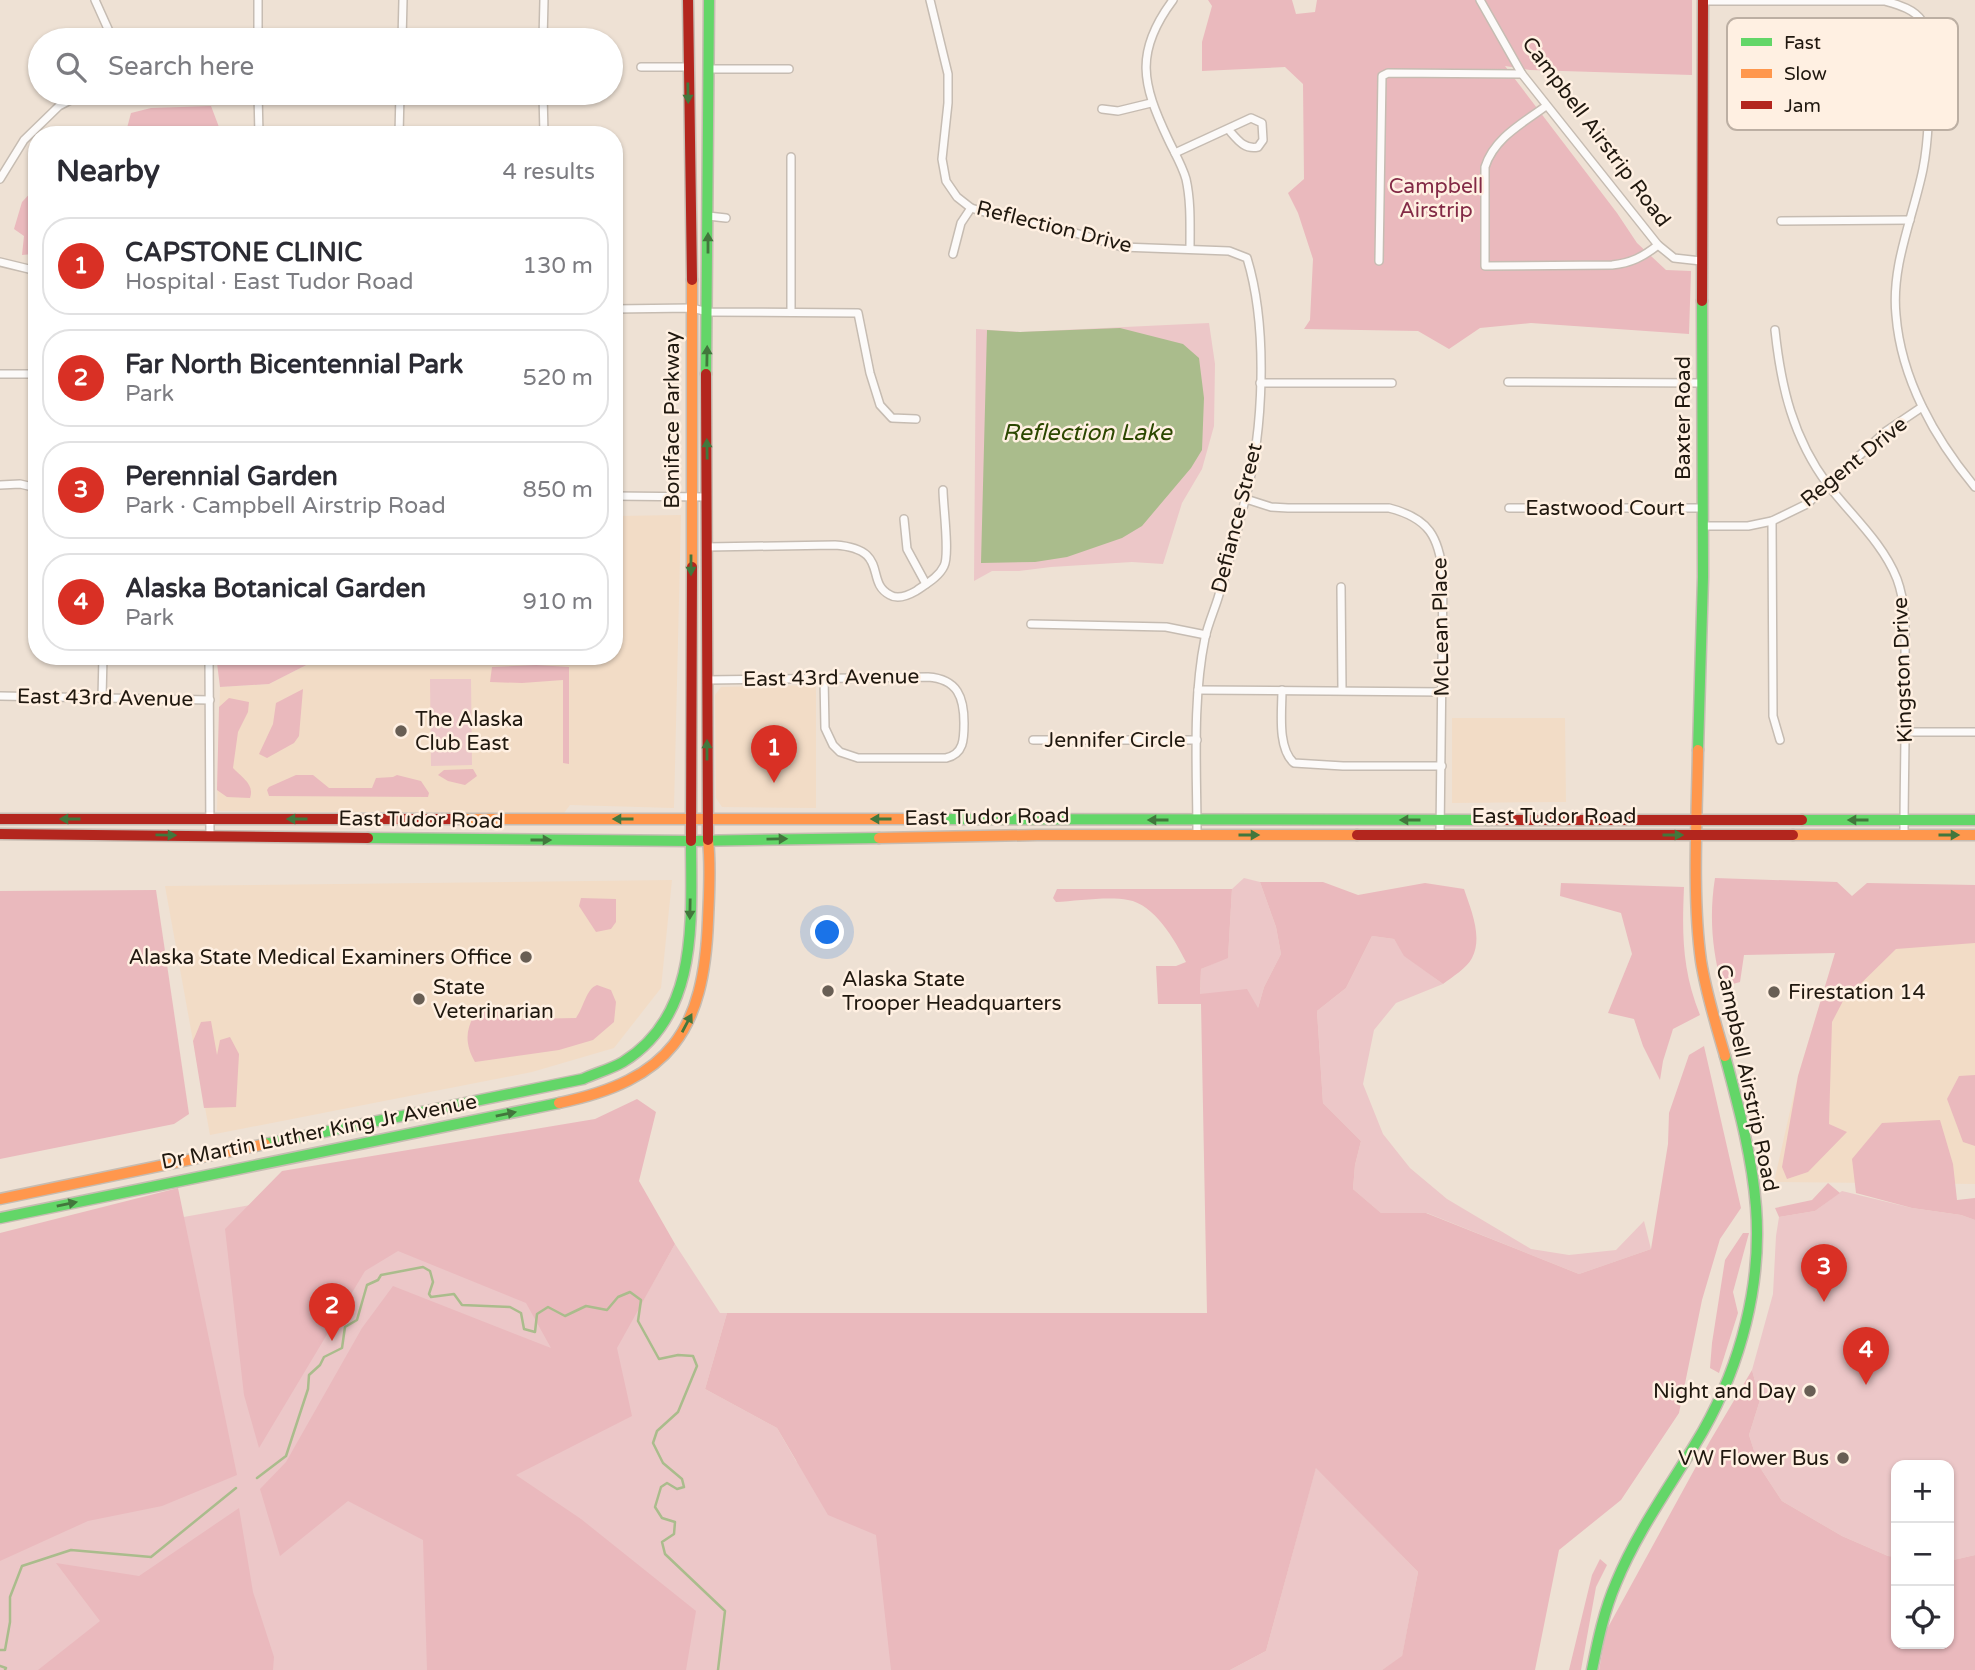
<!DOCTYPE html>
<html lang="en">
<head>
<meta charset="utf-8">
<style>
  body { margin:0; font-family:"Varela Round",sans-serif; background:#f2f2f3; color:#2b2b33 }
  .controls { position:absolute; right:21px; bottom:21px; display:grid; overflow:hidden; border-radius:14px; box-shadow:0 2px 5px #0004 }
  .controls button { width:63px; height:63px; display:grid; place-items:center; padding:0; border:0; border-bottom:2px solid #e1e1e2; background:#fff; color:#2b2b33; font:35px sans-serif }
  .you { position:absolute; left:828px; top:933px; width:24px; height:24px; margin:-18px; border:5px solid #fff; border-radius:50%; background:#1a73e8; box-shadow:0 0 0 10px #1a73e833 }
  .badge { display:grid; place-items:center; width:46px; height:46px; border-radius:50%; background:#d93025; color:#fff; font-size:23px; font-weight:700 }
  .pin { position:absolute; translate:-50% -58px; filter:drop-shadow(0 2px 4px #0008) }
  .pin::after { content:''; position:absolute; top:37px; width:24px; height:21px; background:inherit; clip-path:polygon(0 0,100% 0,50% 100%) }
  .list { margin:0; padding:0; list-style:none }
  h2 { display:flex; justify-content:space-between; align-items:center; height:91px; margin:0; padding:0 28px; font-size:30px }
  h2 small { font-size:23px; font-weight:400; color:#7c7c81 }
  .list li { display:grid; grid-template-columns:46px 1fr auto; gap:21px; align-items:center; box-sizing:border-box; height:98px; margin:0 14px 14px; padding:0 14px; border:2px solid #e1e1e2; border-radius:28px }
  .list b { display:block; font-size:26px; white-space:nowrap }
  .list p { margin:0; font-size:23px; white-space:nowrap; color:#7c7c81 }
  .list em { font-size:23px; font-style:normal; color:#7c7c81 }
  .icon { flex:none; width:38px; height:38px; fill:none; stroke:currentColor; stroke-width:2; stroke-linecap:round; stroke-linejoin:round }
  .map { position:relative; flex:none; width:1975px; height:1670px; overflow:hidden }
  .search { position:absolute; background:#fff; box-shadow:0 2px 5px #0004; left:28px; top:28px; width:595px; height:77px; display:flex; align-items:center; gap:18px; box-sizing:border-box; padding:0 24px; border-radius:38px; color:#7c7c81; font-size:26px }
  .panel { position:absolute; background:#fff; box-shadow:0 2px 5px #0004; left:28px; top:126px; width:595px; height:539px; border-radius:28px }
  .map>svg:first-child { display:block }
  .built { fill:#f2dcc6 }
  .green { fill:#ecc7c8 }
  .forest { fill:#eab9bd }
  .water { fill:#aabc8c }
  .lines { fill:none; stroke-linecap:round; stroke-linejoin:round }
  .stream { stroke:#aabc8c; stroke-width:2.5 }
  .street-casing { stroke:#c6bcb2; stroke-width:10 }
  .fast-casing { stroke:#c6bcb2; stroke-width:13 }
  .slow-casing { stroke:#c6bcb2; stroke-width:13 }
  .jam-casing { stroke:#c6bcb2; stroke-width:13 }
  .street { stroke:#fcfaf9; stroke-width:7 }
  .fast { stroke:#63d668; stroke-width:10 }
  .slow { stroke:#ff974d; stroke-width:10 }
  .jam { stroke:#b3261e; stroke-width:10 }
  .oneway { fill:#42773c }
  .poi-dot { fill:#685e54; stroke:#fff0e2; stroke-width:2.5 }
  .labels { text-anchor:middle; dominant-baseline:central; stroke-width:5; stroke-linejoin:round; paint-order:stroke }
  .street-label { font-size:21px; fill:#20180f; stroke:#fff0e2 }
  .park-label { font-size:21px; fill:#832a46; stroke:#fff0e2 }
  .poi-label { font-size:21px; fill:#20180f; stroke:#fff0e2; text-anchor:start }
  .water-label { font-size:23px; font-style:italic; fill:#2c4700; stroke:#fff0e2 }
  .key { fill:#fff0e2; stroke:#bcafa3; stroke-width:2 }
  .key-label { font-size:19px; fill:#20180f }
</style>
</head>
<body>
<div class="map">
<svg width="1975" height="1670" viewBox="0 0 1975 1670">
  <rect width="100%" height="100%" fill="#eee1d4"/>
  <g class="built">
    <path d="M681 515 674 808 570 805 564 813 217 811 220 687 269 684 322 657 566 662V656H614V516Z"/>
    <path d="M816 685V808L722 807 716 798 715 695 721 687Z"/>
    <path d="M1452 718H1565L1566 802 1452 803Z"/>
    <path d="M672 880 661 988 614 1048 532 1072 210 1135 165 886Z"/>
    <path d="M1853 895H1975V1184L1774 1182 1798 1076Z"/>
  </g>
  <g class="green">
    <path d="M1209 323 1215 364 1214 426 1202 469 1182 503 1163 564 1132 562 1051 567 1019 571H992L974 581 976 329 1020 332Z"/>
    <path d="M430 679H471L472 765 431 766Z"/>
    <path d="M1244 878 1260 882 1276 927 1281 954 1264 987 1258 1008 1200 994 1201 969 1228 957 1232 889Z"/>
    <path d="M1372 936 1394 939 1405 956 1443 984 1396 1003 1374 1030 1363 1084 1383 1134 1410 1168 1447 1199 1531 1249 1569 1255 1616 1250 1644 1221 1651 1249 1579 1274 1427 1213 1382 1214 1353 1189 1355 1165 1361 1141 1323 1103 1317 1011 1346 988Z"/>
    <path d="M361 1185 644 1299 675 1244 720 1313H727L705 1389 777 1428 796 1461 1051 1670H0V1250Z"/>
    <path d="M1842 1191 1912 1208 1961 1215 1975 1220V1555L1949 1561V1465H1896V1557L1888 1556 1842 1536 1782 1501 1759 1466 1749 1435 1760 1400 1752 1370 1773 1294 1776 1236 1779 1217 1815 1211Z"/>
    <path d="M1316 1467 1418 1572 1402 1657 1382 1670H1230L1266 1651Z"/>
  </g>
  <g class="forest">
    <path d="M1208 0H1292L1296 14 1315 12 1317 0H1692V75L1530 70 1505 66 1617 213 1637 243 1666 270 1691 271 1689 334 1531 323 1480 328 1449 349 1418 331 1304 329 1310 320 1313 259 1298 213 1288 193 1304 179 1303 84 1285 67 1202 71V42L1212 6Z"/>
    <path d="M211 106 222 135H119L127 128 131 113 151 108Z"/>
    <path d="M37 186V235L33 254 22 255 24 236 14 229 22 202Z"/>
    <path d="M246 656H550V659L322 657 269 684 220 687 217 663 248 665Z"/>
    <path d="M536 665 569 667V764L563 763V680L522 683 490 682 492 667Z"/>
    <path d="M303 689 299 736 294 743 267 758 259 754 273 724 276 703Z"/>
    <path d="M229 698 249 702 248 712 238 732 233 768C241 777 255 784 250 798L227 797 217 790 219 707Z"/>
    <path d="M473 769 477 776 465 785 448 781 438 775 444 770Z"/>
    <path d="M296 775H313L329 788H372L376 778 393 777 397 775 421 781 429 793 428 797 269 796 267 790 269 787Z"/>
    <path d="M1715 878 1837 882 1852 896 1867 883 1975 885V943L1896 949 1843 1001 1832 1022 1829 1124 1847 1132 1808 1172 1787 1179 1782 1167 1798 1076 1835 953 1744 955 1740 982 1722 987C1712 950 1709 916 1715 878Z"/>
    <path d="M1260 882H1323L1358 895 1425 883 1464 889C1471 910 1483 937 1472 958 1467 968 1452 977 1443 984L1404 956 1394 939 1372 936 1346 988 1317 1011 1323 1103 1361 1141 1355 1165 1353 1189 1381 1213H1426L1579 1274 1651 1249 1668 1144 1669 1113 1689 1055 1704 1046 1741 1208 1720 1239 1702 1300 1679 1413 1621 1500 1559 1550 1535 1670H1382L1402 1656 1418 1572 1316 1468 1266 1651 1230 1670H891L876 1535 828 1515 777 1428 705 1389 727 1313H1207L1201 1004H1158L1156 966H1176L1186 962C1175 940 1154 904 1128 900 1109 896 1076 901 1056 902L1053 898 1057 889H1232L1228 958 1201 969 1200 994 1247 989 1258 1008 1264 987 1281 954 1276 927Z"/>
    <path d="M1561 883 1684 887C1682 934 1682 970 1700 1015L1673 1029 1663 1061 1660 1080 1643 1046 1634 1019 1608 1013 1632 954 1621 913 1560 896Z"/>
    <path d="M156 890 189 1114 174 1124 0 1159V891Z"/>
    <path d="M581 898 616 899V922L611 929 596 932 579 906Z"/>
    <path d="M597 985 611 990 616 1002 614 1022 593 1040 559 1050 475 1062C463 1041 466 1025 480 1007L497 1009 523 1019 576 1018C584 1007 586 989 597 985Z"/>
    <path d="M211 1021 217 1055 220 1040 230 1037 239 1054 236 1107 204 1108 193 1041 201 1022Z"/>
    <path d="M1975 1075V1146L1963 1142 1947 1099 1959 1076Z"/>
    <path d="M637 1099 656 1112 639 1181 675 1244 617 1348 632 1416 516 1475 581 1519 696 1611 686 1670H427L423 1540 348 1501 280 1556 260 1489 286 1462 362 1328 393 1286 551 1348 526 1303 398 1251 365 1271 259 1448 244 1395 225 1229 282 1171 595 1119Z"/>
    <path d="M1940 1120 1953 1164 1957 1200 1975 1198V1220L1961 1215 1912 1208 1856 1193 1852 1159 1882 1123Z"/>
    <path d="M1828 1183 1840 1193 1815 1211 1779 1217 1775 1208 1812 1200Z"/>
    <path d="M178 1188 237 1475 162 1506 88 1521 0 1561V1233Z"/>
    <path d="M1743 1233H1749L1733 1292 1738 1313 1719 1373 1710 1368 1712 1343 1725 1260Z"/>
    <path d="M1752 1370 1760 1400 1749 1435 1759 1466 1782 1501 1842 1536 1888 1556 1896 1557V1644H1949V1561L1975 1555V1670H1599L1606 1631 1710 1441Z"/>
    <path d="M239 1508 253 1592 274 1657 273 1670H38L100 1621 56 1563 139 1576Z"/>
    <path d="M1600 1559 1607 1565 1596 1587 1581 1670H1569L1592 1575Z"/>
  </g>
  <path class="water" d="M1120 328 1183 344 1199 358 1204 398 1202 450 1191 468 1142 526 1122 538 1067 557 1035 562 981 563 987 330 1020 332Z"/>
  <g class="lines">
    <g class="stream">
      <path d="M257 1478 286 1456 308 1389 309 1375 320 1365 324 1357 342 1348 345 1327 357 1320 367 1285 378 1280 381 1275 423 1267 430 1271 433 1282 429 1294 431 1297 454 1294 462 1305 510 1307 521 1313 524 1329 535 1332 537 1314 548 1307 565 1316 586 1306 607 1310 618 1297 630 1292 641 1300 638 1321 659 1359 678 1355 693 1356 697 1366 678 1412 657 1431 653 1443 663 1463 682 1479 684 1487 677 1489 667 1483 661 1487 655 1507 662 1518 675 1522 674 1534 662 1542 665 1554 725 1611 718 1670"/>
      <path d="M0 1650H5L10 1622V1597L22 1566 71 1550 151 1557 236 1488"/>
      <path d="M0 1666 6 1668 5 1670"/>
    </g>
    <g class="street-casing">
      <g id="street">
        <path d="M95 0 113 40"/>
        <path d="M258 0V40"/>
        <path d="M930 0 948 74V103L942 159 946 181 957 197 971 208 991 214 1052 226 1122 247 1229 251 1247 258C1268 327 1264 430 1245 500 1237 533 1228 565 1218 598 1214 611 1208 624 1205 638 1192 702 1197 770 1197 835"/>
        <path d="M1173 0C1134 52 1142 84 1168 139 1174 152 1182 165 1186 179 1191 201 1190 225 1190 249"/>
        <path d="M1480 0 1522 74 1658 245 1674 258 1701 261"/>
        <path d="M1703 1H1885C1899 5 1914 9 1922 21 1932 36 1929 56 1929 73 1929 105 1929 138 1923 169 1913 218 1891 265 1896 315 1901 379 1935 439 1975 487"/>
        <path d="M402 40 403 0"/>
        <path d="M543 40 544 0"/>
        <path d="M611 67H617"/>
        <path d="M641 67H688"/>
        <path d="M710 69H789"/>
        <path d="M258 93 259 135"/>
        <path d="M543 93 544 135"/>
        <path d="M1546 106C1523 123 1494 138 1485 167V266L1612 265C1631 263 1643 257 1658 245"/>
        <path d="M1102 109 1118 111 1151 103"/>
        <path d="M1782 111 1929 112"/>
        <path d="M399 135 400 93"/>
        <path d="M1175 153 1251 118 1262 123 1263 140 1258 147C1244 150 1237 139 1228 129"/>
        <path d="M0 179 24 140 59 106 84 93"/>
        <path d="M708 216 726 218"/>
        <path d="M1781 221 1910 220"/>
        <path d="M953 254 961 223 971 208"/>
        <path d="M1379 261 1382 76 1388 73 1522 74"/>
        <path d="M0 262 37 271"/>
        <path d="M614 309 692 308 708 312 858 313 870 373 880 405 892 418 916 419"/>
        <path d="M791 312V157"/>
        <path d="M1775 330C1781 387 1793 438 1828 485 1851 515 1883 543 1897 579 1907 606 1905 636 1905 664 1906 721 1904 778 1904 835"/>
        <path d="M0 374H37"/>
        <path d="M1508 382 1702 383"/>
        <path d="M1260 383H1392"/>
        <path d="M0 485 20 484 37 488"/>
        <path d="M614 496 707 497"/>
        <path d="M1246 499 1271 507 1288 508H1389C1429 518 1439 537 1443 575L1440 835"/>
        <path d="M1509 508H1702"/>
        <path d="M904 519 907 549 926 584"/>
        <path d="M1772 521 1773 716 1780 740"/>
        <path d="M1703 526H1748L1772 521 1807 504 1885 432 1922 407"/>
        <path d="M707 547 835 545C891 549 864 582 890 595 898 600 909 595 916 591 926 584 939 577 944 566 950 555 943 505 943 490"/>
        <path d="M1341 587 1342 689"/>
        <path d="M1031 624 1166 627 1206 635"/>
        <path d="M209 656 210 836"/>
        <path d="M707 680 928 677C958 679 964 698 964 723 964 739 964 754 946 758H858L840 752 833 745 825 728 824 678"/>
        <path d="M1198 690 1443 692"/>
        <path d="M1282 690C1282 711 1277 748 1294 763L1343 766H1442"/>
        <path d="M0 696 210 700"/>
        <path d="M102 698 103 656"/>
        <path d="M1906 732H1975"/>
        <path d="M1033 740H1197"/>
      </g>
    </g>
    <g class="fast-casing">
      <g id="fast">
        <path d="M706 374 709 0"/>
        <path d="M1698 750 1703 577 1702 301"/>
        <path d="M918 819 1488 820"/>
        <path d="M1802 820H1975"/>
        <path d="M368 838 691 841 879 838"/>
        <path d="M265 1144 583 1079C596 1073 611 1069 623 1062 700 1015 691 919 691 841"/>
        <path d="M0 1218 559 1103"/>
        <path d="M1592 1670C1598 1640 1604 1611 1616 1583 1638 1529 1674 1481 1703 1431 1741 1364 1762 1284 1756 1207 1752 1155 1738 1105 1725 1056"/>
      </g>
    </g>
    <g class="slow-casing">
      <g id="slow">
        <path d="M692 567V280"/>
        <path d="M1698 750C1697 816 1692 896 1701 961 1706 993 1716 1025 1725 1056"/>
        <path d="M451 819H918"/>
        <path d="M1793 835H1975"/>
        <path d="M879 838 1037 835H1357"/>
        <path d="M559 1103C670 1080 704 1031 708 920 709 894 711 867 708 840"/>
        <path d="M0 1199 265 1144"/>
      </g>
    </g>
    <g class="jam-casing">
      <g id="jam">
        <path d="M688 0 692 280"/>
        <path d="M1702 301 1703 0"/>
        <path d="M706 374 708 840"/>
        <path d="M0 819H451"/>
        <path d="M1488 820H1802"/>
        <path d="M0 834 368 838"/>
        <path d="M1357 835H1793"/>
        <path d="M691 841 692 567"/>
      </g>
    </g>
    <use href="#street" class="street"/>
    <use href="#fast" class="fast"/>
    <use href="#slow" class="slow"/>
    <use href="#jam" class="jam"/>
  </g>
  <defs><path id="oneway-solid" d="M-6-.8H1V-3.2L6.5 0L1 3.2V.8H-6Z" transform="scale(1.75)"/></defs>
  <g class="oneway">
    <use href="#oneway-solid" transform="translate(688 93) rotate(89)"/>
    <use href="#oneway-solid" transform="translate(708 243) rotate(-90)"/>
    <use href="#oneway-solid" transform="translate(707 356) rotate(-89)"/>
    <use href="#oneway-solid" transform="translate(707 449) rotate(-91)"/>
    <use href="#oneway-solid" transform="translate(691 565) rotate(90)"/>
    <use href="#oneway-solid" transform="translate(707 750) rotate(-90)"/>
    <use href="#oneway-solid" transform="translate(70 819) rotate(-180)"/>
    <use href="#oneway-solid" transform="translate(297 819) rotate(180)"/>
    <use href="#oneway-solid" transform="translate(623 819) rotate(180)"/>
    <use href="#oneway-solid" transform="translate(881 819) rotate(-180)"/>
    <use href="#oneway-solid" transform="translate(1158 820) rotate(180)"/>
    <use href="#oneway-solid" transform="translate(1410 820) rotate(180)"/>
    <use href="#oneway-solid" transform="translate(1858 820) rotate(-180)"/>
    <use href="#oneway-solid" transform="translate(166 835) rotate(1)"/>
    <use href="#oneway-solid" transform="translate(1249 835)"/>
    <use href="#oneway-solid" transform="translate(1673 835)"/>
    <use href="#oneway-solid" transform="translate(1949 835)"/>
    <use href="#oneway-solid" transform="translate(777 839) rotate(-1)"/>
    <use href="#oneway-solid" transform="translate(541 840)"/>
    <use href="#oneway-solid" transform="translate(690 909) rotate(91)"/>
    <use href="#oneway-solid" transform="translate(687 1023) rotate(-62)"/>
    <use href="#oneway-solid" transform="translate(506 1114) rotate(-12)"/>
    <use href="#oneway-solid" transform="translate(67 1204) rotate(-12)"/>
  </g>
  <g class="poi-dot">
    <circle cx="401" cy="731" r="7"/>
    <circle cx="526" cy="957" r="7"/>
    <circle cx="828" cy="991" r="7"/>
    <circle cx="1774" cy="992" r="7"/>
    <circle cx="419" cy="999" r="7"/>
    <circle cx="1810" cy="1391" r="7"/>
    <circle cx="1843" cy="1458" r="7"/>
  </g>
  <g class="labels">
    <g class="street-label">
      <text transform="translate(1596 132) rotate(53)">Campbell Airstrip Road</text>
      <text transform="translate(1054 227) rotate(14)">Reflection Drive</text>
      <text transform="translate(1683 418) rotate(-90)">Baxter Road</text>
      <text transform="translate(672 420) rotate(-90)">Boniface Parkway</text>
      <text transform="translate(1854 462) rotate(-39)">Regent Drive</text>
      <text x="1605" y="508">Eastwood Court</text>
      <text transform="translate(1237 518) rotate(-76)">Defiance Street</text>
      <text transform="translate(1441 627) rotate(-91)">McLean Place</text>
      <text transform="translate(1903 670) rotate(-92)">Kingston Drive</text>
      <text transform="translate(831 678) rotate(-1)">East 43rd Avenue</text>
      <text transform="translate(105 698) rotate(1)">East 43rd Avenue</text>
      <text x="1115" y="740">Jennifer Circle</text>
      <text x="1554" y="816">East Tudor Road</text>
      <text transform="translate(987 817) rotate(-1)">East Tudor Road</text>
      <text transform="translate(421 820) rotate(1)">East Tudor Road</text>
      <text transform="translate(1747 1078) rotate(78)">Campbell Airstrip Road</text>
      <text transform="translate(319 1132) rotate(-11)">Dr Martin Luther King Jr Avenue</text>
    </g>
    <g class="park-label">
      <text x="1436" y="186">Campbell<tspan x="1436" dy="24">Airstrip</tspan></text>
    </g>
    <g class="poi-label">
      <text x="415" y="719">The Alaska<tspan x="415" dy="24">Club East</tspan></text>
      <text x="512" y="957" text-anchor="end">Alaska State Medical Examiners Office</text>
      <text x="842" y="979">Alaska State<tspan x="842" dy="24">Trooper Headquarters</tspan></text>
      <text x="433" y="987">State<tspan x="433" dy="24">Veterinarian</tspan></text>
      <text x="1788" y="992">Firestation 14</text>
      <text x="1796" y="1391" text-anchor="end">Night and Day</text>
      <text x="1829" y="1458" text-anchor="end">VW Flower Bus</text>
    </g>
    <g class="water-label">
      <text x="1087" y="433">Reflection Lake</text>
    </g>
  </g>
  <rect x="1727" y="18" width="231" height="112" rx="10" class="key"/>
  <rect x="1741" y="38" width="31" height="8" fill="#63d668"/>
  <rect x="1741" y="69" width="31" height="9" fill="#ff974d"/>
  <rect x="1741" y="101" width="31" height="8" fill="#b3261e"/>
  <g class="key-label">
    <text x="1784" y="49">Fast</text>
    <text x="1784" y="80">Slow</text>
    <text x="1784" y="112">Jam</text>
  </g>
</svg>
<div class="controls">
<button>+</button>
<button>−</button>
<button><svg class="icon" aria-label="locate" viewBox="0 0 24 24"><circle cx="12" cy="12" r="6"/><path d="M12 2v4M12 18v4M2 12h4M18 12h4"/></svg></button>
</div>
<div class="you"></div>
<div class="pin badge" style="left:774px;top:783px">1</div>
<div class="pin badge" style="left:332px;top:1341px">2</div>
<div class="pin badge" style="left:1824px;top:1302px">3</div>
<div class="pin badge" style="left:1866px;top:1385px">4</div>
<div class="search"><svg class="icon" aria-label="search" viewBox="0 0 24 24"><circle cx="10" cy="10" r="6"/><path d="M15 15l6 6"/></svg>Search here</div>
<section class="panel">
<h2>Nearby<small>4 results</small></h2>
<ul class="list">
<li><span class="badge">1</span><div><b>CAPSTONE CLINIC</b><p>Hospital · East Tudor Road</p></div><em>130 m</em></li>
<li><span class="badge">2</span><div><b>Far North Bicentennial Park</b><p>Park</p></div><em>520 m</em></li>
<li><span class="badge">3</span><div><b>Perennial Garden</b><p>Park · Campbell Airstrip Road</p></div><em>850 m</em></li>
<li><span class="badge">4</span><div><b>Alaska Botanical Garden</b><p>Park</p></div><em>910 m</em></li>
</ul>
</section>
</div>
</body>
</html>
